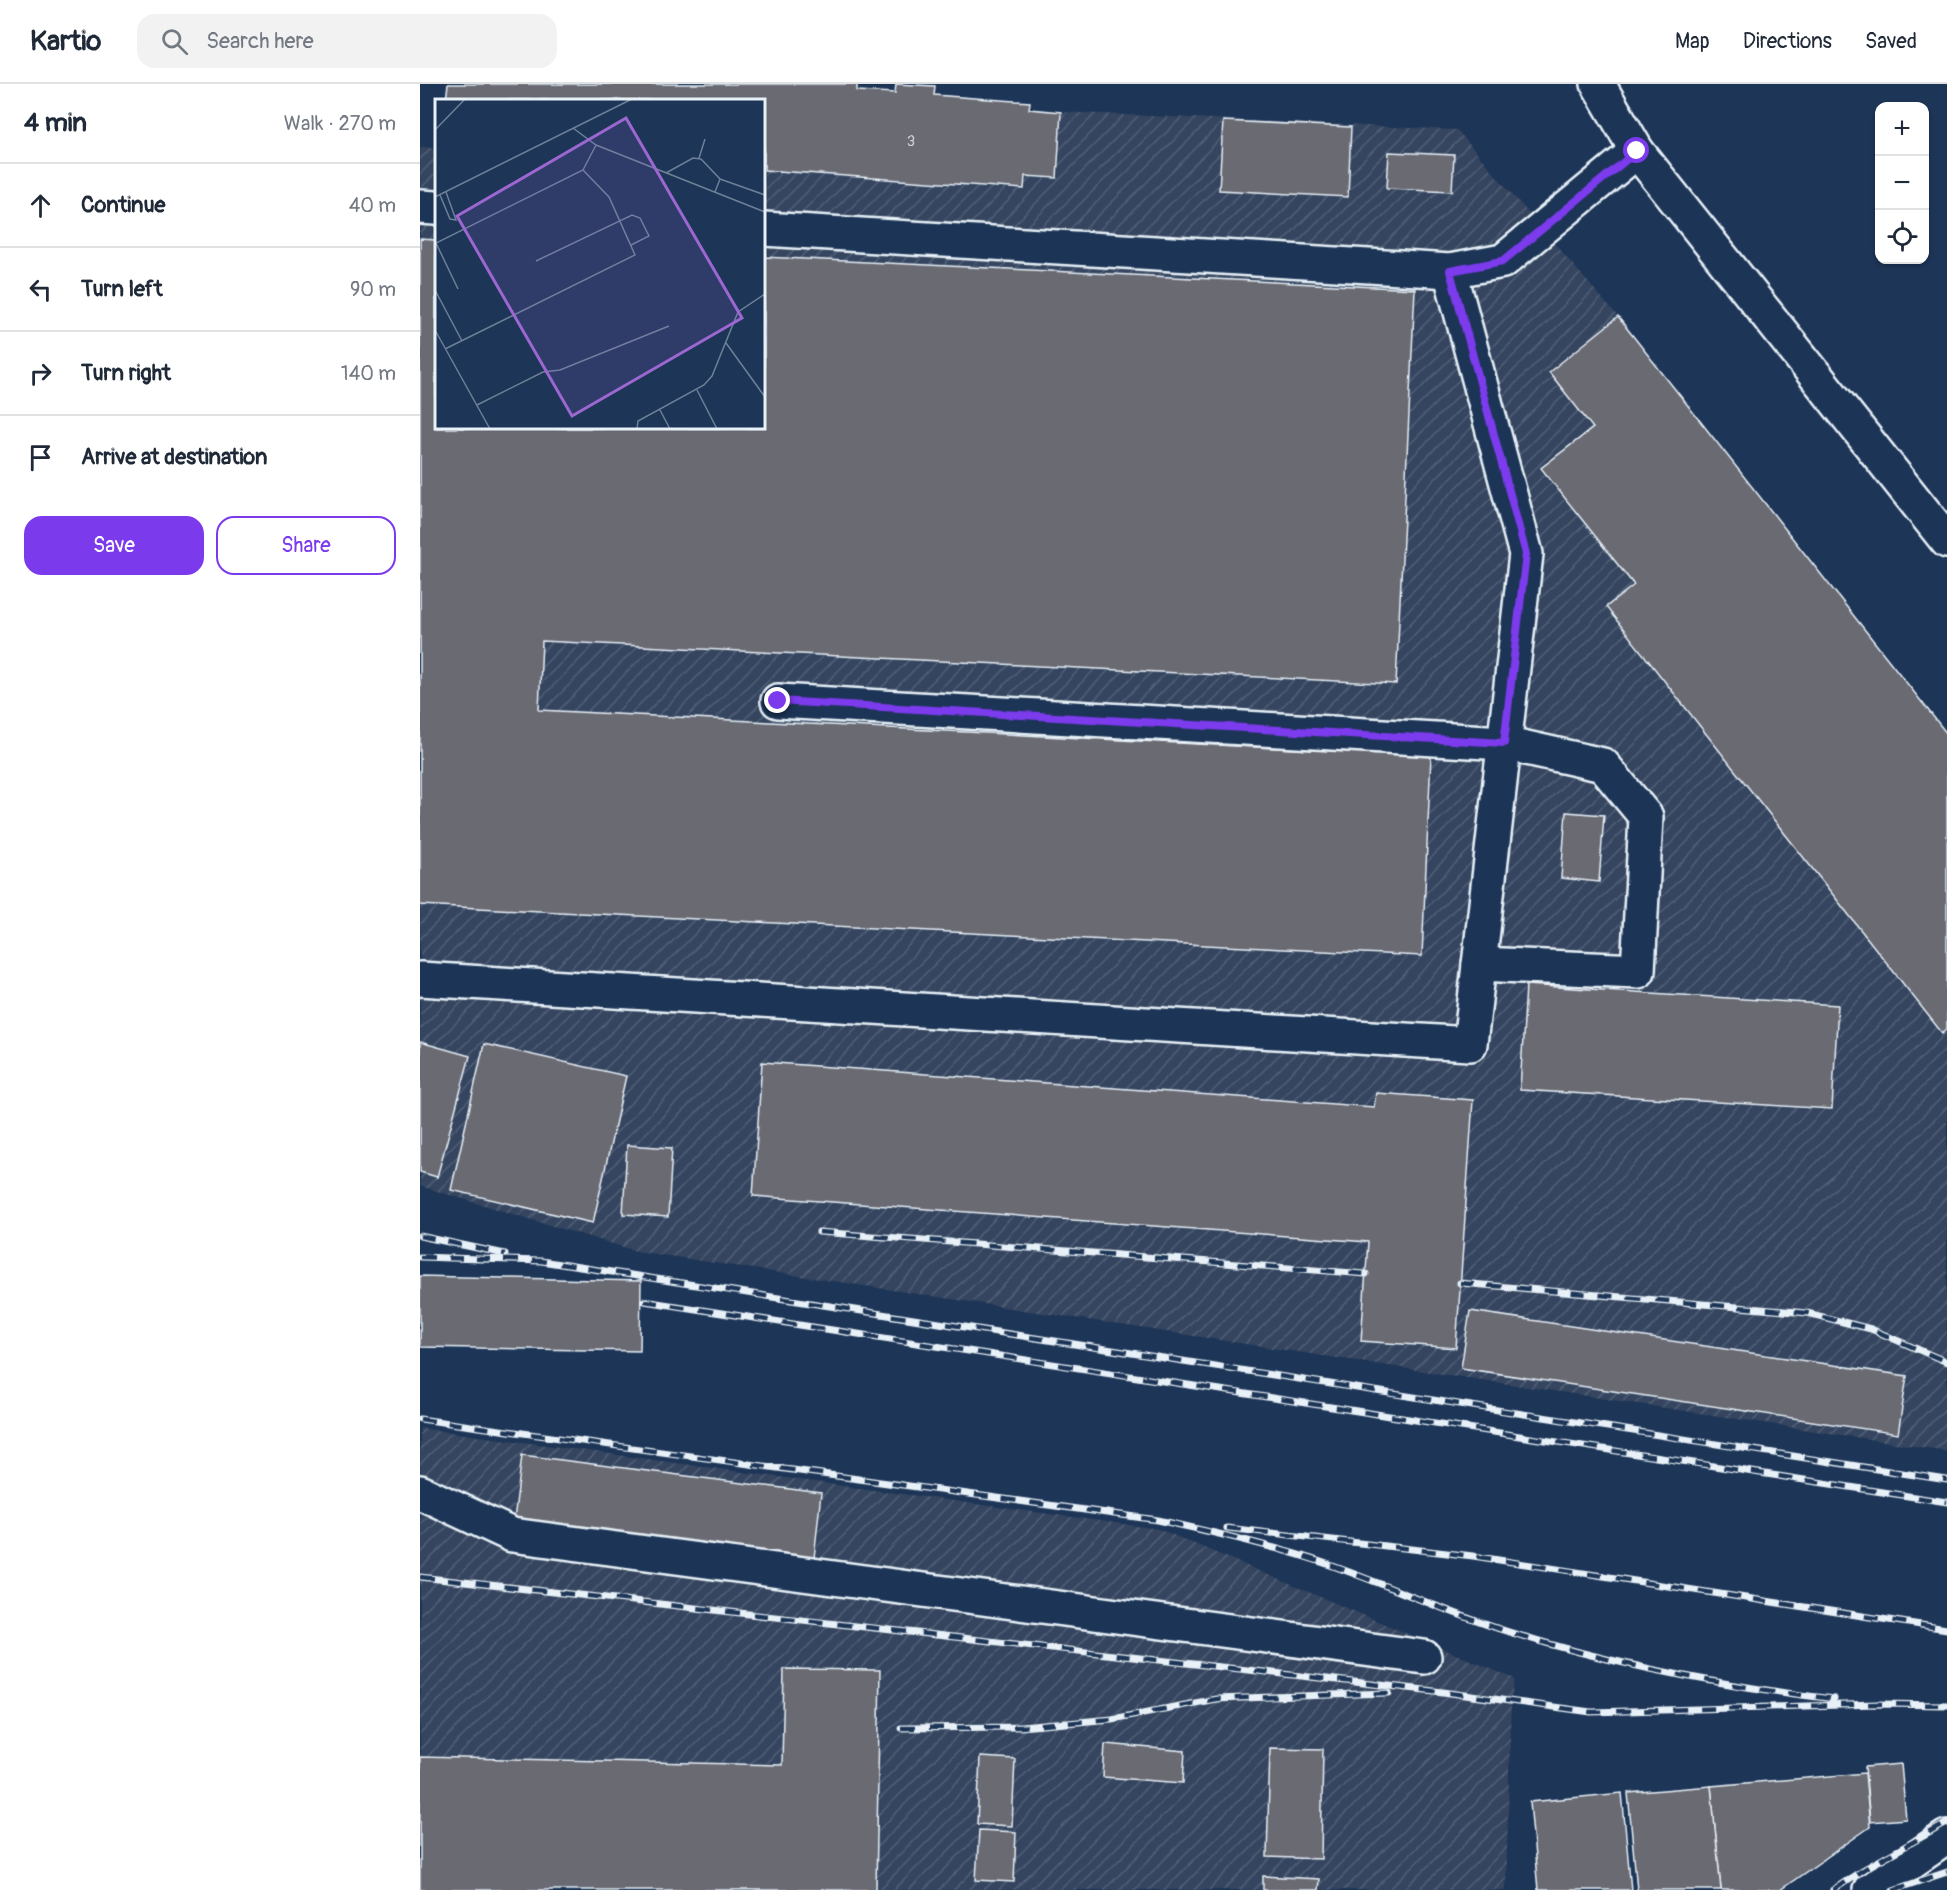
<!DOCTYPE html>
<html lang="en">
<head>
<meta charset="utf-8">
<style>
  body { margin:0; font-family:Pangolin,sans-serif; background:#f2f2f3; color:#1f2937 }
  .controls { position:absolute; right:18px; top:18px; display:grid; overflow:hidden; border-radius:12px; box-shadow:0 2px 4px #0004 }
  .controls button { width:54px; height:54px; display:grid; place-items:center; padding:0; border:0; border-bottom:2px solid #e0e1e3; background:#fff; color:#1f2937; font:30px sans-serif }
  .stop { position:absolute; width:18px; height:18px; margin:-14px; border:4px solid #7c3aed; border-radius:50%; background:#fff }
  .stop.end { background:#7c3aed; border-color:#fff; box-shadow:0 2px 6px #0008 }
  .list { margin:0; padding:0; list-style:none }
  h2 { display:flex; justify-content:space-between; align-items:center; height:78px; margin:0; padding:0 24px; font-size:26px }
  h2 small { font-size:20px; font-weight:400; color:#747a83 }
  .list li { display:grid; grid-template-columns:39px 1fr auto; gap:18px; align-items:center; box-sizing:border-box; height:84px; padding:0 24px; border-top:2px solid #e0e1e3 }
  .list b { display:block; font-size:22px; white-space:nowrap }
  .list em { font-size:20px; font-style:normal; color:#747a83 }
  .actions { display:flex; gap:12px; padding:18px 24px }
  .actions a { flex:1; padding:14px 0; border:2px solid #7c3aed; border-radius:18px; text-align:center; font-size:21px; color:#7c3aed }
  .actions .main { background:#7c3aed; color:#fff }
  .icon { flex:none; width:33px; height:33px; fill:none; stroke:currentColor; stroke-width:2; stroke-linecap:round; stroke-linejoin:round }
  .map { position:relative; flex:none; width:1527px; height:1806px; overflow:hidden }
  header { display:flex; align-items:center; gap:36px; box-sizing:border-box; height:84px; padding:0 30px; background:#fff; border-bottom:2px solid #e0e1e3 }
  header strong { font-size:28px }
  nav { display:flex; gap:33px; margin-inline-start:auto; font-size:21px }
  .search { width:420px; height:54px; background:#f2f2f3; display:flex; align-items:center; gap:15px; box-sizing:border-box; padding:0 21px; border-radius:18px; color:#747a83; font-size:22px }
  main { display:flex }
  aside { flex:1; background:#fff }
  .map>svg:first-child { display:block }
  .industrial { fill:url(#industrial-furrows) }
  .building { fill:#6a6a73; stroke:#e8f1f8; stroke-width:1.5 }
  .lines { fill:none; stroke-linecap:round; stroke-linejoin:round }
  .minor-casing { stroke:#e8f1f8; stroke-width:38 }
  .minor { stroke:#1d3557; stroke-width:33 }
  .rail-casing { stroke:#e8f1f8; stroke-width:7 }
  .rail { stroke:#1d3557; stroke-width:4.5; stroke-dasharray:14; stroke-linecap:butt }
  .route { stroke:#7c3aed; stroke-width:8 }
  .labels { text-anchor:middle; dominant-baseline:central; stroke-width:4.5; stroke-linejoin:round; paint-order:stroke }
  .number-label { font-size:15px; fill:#c8cfd7 }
  .inset-road { fill:none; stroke:#6e8097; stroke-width:1.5 }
  .view { fill:#9c67d0; fill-opacity:0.15; stroke:#9c67d0; stroke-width:3 }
  .inset-edge { fill:none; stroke:#e8f1f8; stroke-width:3 }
</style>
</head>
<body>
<header>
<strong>Kartio</strong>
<div class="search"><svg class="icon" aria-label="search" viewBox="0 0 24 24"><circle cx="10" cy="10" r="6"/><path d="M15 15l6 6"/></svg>Search here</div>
<nav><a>Map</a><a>Directions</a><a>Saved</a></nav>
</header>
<main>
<aside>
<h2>4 min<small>Walk · 270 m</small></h2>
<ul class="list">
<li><svg class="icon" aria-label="ahead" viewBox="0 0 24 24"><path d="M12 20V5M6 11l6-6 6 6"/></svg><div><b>Continue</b></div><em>40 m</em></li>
<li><svg class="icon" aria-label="left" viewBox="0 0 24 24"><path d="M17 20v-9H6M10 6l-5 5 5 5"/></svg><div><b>Turn left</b></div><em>90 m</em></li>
<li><svg class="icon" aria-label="right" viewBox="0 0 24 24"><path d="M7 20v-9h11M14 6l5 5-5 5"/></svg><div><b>Turn right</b></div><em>140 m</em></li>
<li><svg class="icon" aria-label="arrive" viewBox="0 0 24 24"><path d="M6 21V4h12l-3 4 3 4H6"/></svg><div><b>Arrive at destination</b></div></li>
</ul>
<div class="actions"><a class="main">Save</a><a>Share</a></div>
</aside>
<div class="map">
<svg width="1527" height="1806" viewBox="0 0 1527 1806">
  <defs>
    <pattern id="industrial-furrows" width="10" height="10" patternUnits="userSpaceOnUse" patternTransform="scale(1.5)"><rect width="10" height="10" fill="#34455f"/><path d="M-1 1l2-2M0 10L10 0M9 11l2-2" fill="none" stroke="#516077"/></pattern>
  </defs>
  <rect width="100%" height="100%" fill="#1d3557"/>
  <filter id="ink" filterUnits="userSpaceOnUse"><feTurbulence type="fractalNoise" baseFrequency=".0167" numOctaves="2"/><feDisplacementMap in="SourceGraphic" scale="12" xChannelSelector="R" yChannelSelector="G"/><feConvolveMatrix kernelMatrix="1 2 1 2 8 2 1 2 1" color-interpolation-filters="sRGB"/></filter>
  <g filter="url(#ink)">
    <g class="industrial">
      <path d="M641 28 1037 46 1198 233 1527 650V1367L216 1167 0 1102V63L16 64V344H344V86L604 104 605 92 637 94Z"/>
      <path d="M0 1344 739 1445 1095 1595 1091 1617 1086 1806H0Z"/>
    </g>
    <g class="building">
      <path d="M28 0H437V7L475 9 476 0 515 2 514 11 610 18 609 25 641 28 637 94 605 92 604 105 344 86V16H26Z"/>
      <path d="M803 37 931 43 928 113 799 106Z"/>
      <path d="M969 68 1034 71 1032 107 967 104Z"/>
      <path d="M0 155 16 156V344H344V173L995 205 976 600 122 557 119 626 1011 672 1002 872 0 821Z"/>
      <path d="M1198 233 1527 650V945L1522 949 1186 523 1214 501 1121 384 1173 344 1129 288Z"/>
      <path d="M1146 728 1184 731 1179 798 1141 794Z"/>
      <path d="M1106 901 1418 921 1412 1025 1100 1006Z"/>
      <path d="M0 958 50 972 17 1093 0 1088Z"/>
      <path d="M64 960 206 992 173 1139 31 1106Z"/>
      <path d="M342 978 954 1023 956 1009 1053 1016 1036 1264 941 1257 948 1158 333 1112Z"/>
      <path d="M207 1061 252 1064 248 1133 203 1130Z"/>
      <path d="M0 1192 221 1197 220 1267 0 1263Z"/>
      <path d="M1050 1227 1487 1292 1478 1350 1041 1284Z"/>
      <path d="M102 1371 401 1409 394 1474 94 1436Z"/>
      <path d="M364 1585 460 1586 456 1806H0V1673L362 1681Z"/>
      <path d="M685 1660 765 1667 763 1699 683 1693Z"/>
      <path d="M850 1664 903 1665 901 1775 847 1773Z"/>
      <path d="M560 1673 595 1675 592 1742 557 1740Z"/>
      <path d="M1481 1680 1486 1735 1450 1738 1445 1683Z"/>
      <path d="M1445 1689 1450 1743 1360 1806H1301L1291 1702Z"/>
      <path d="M1291 1702 1301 1806H1217L1208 1709Z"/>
      <path d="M1202 1709 1211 1806H1118L1110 1718Z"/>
      <path d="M559 1746 596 1748 594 1798 556 1796Z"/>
      <path d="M843 1792 899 1795 898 1806H843Z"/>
    </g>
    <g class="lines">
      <g class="minor-casing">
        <g id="minor">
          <path d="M1178 0 1217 67 1527 457"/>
          <path d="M0 123 16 124"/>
          <path d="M344 145 1030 187 1083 177 1217 67"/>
          <path d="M358 617 1084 659 1183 681 1226 733 1218 887 1059 880"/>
          <path d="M0 895 1050 960 1106 470 1030 187"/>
          <path d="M0 1408 92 1451 1004 1573"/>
          <path d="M1450 1806 1527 1753"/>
        </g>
      </g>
      <use href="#minor" class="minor"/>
      <g class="rail-casing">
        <g id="rail">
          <path d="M399 1148 946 1190"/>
          <path d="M0 1152 85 1170"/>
          <path d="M0 1173 121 1177 1527 1396"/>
          <path d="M1040 1199 1387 1229 1451 1245 1527 1278"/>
          <path d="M224 1217 1527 1418"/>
          <path d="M0 1335 738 1436C796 1449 854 1462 910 1481 970 1502 1028 1529 1089 1548 1195 1581 1303 1602 1414 1615"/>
          <path d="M807 1444 1053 1472 1527 1545"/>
          <path d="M0 1493 1023 1608 1171 1628 1458 1620 1527 1621"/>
          <path d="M481 1644 601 1643 692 1635 796 1615 969 1609"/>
          <path d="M1413 1806 1446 1784 1527 1739"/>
          <path d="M1473 1806 1527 1788"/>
        </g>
      </g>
      <use href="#rail" class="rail"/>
    </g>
  </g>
  <g class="lines" filter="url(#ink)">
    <path class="route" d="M358 617 1084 659 1106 470 1030 187 1083 177 1217 67"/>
  </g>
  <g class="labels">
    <g class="number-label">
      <text x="491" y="57">3</text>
    </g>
  </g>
  <g transform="translate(15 15)">
    <rect width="330" height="330" fill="#1d3557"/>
    <path class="inset-road" d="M138 29 161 46 330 113M0 31 30 0M264 59 270 40M231 74 258 59 266 60 285 80 280 93M285 80 330 96M5 96 15 120 21 121 11 93M0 98 197 0M101 162 197 116 205 119 214 137 196 146M23 190 1 144 148 71 161 46M0 191 27 242M0 231 55 330M291 244 330 298M10 250 200 156 174 98 148 71M262 291 282 330M42 306 108 273 125 271 234 227M225 311 235 330M202 330 203 322 269 286 277 277 303 213 330 195"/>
    <path class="view" d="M191 19 307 219 137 317 22 117Z"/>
    <rect width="330" height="330" class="inset-edge"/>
  </g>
</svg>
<div class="controls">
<button>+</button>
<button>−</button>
<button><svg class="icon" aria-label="locate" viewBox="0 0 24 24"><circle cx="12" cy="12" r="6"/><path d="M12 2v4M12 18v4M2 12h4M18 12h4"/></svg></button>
</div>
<div class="stop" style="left:1217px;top:67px"></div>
<div class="stop end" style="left:358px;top:617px"></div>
</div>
</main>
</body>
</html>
